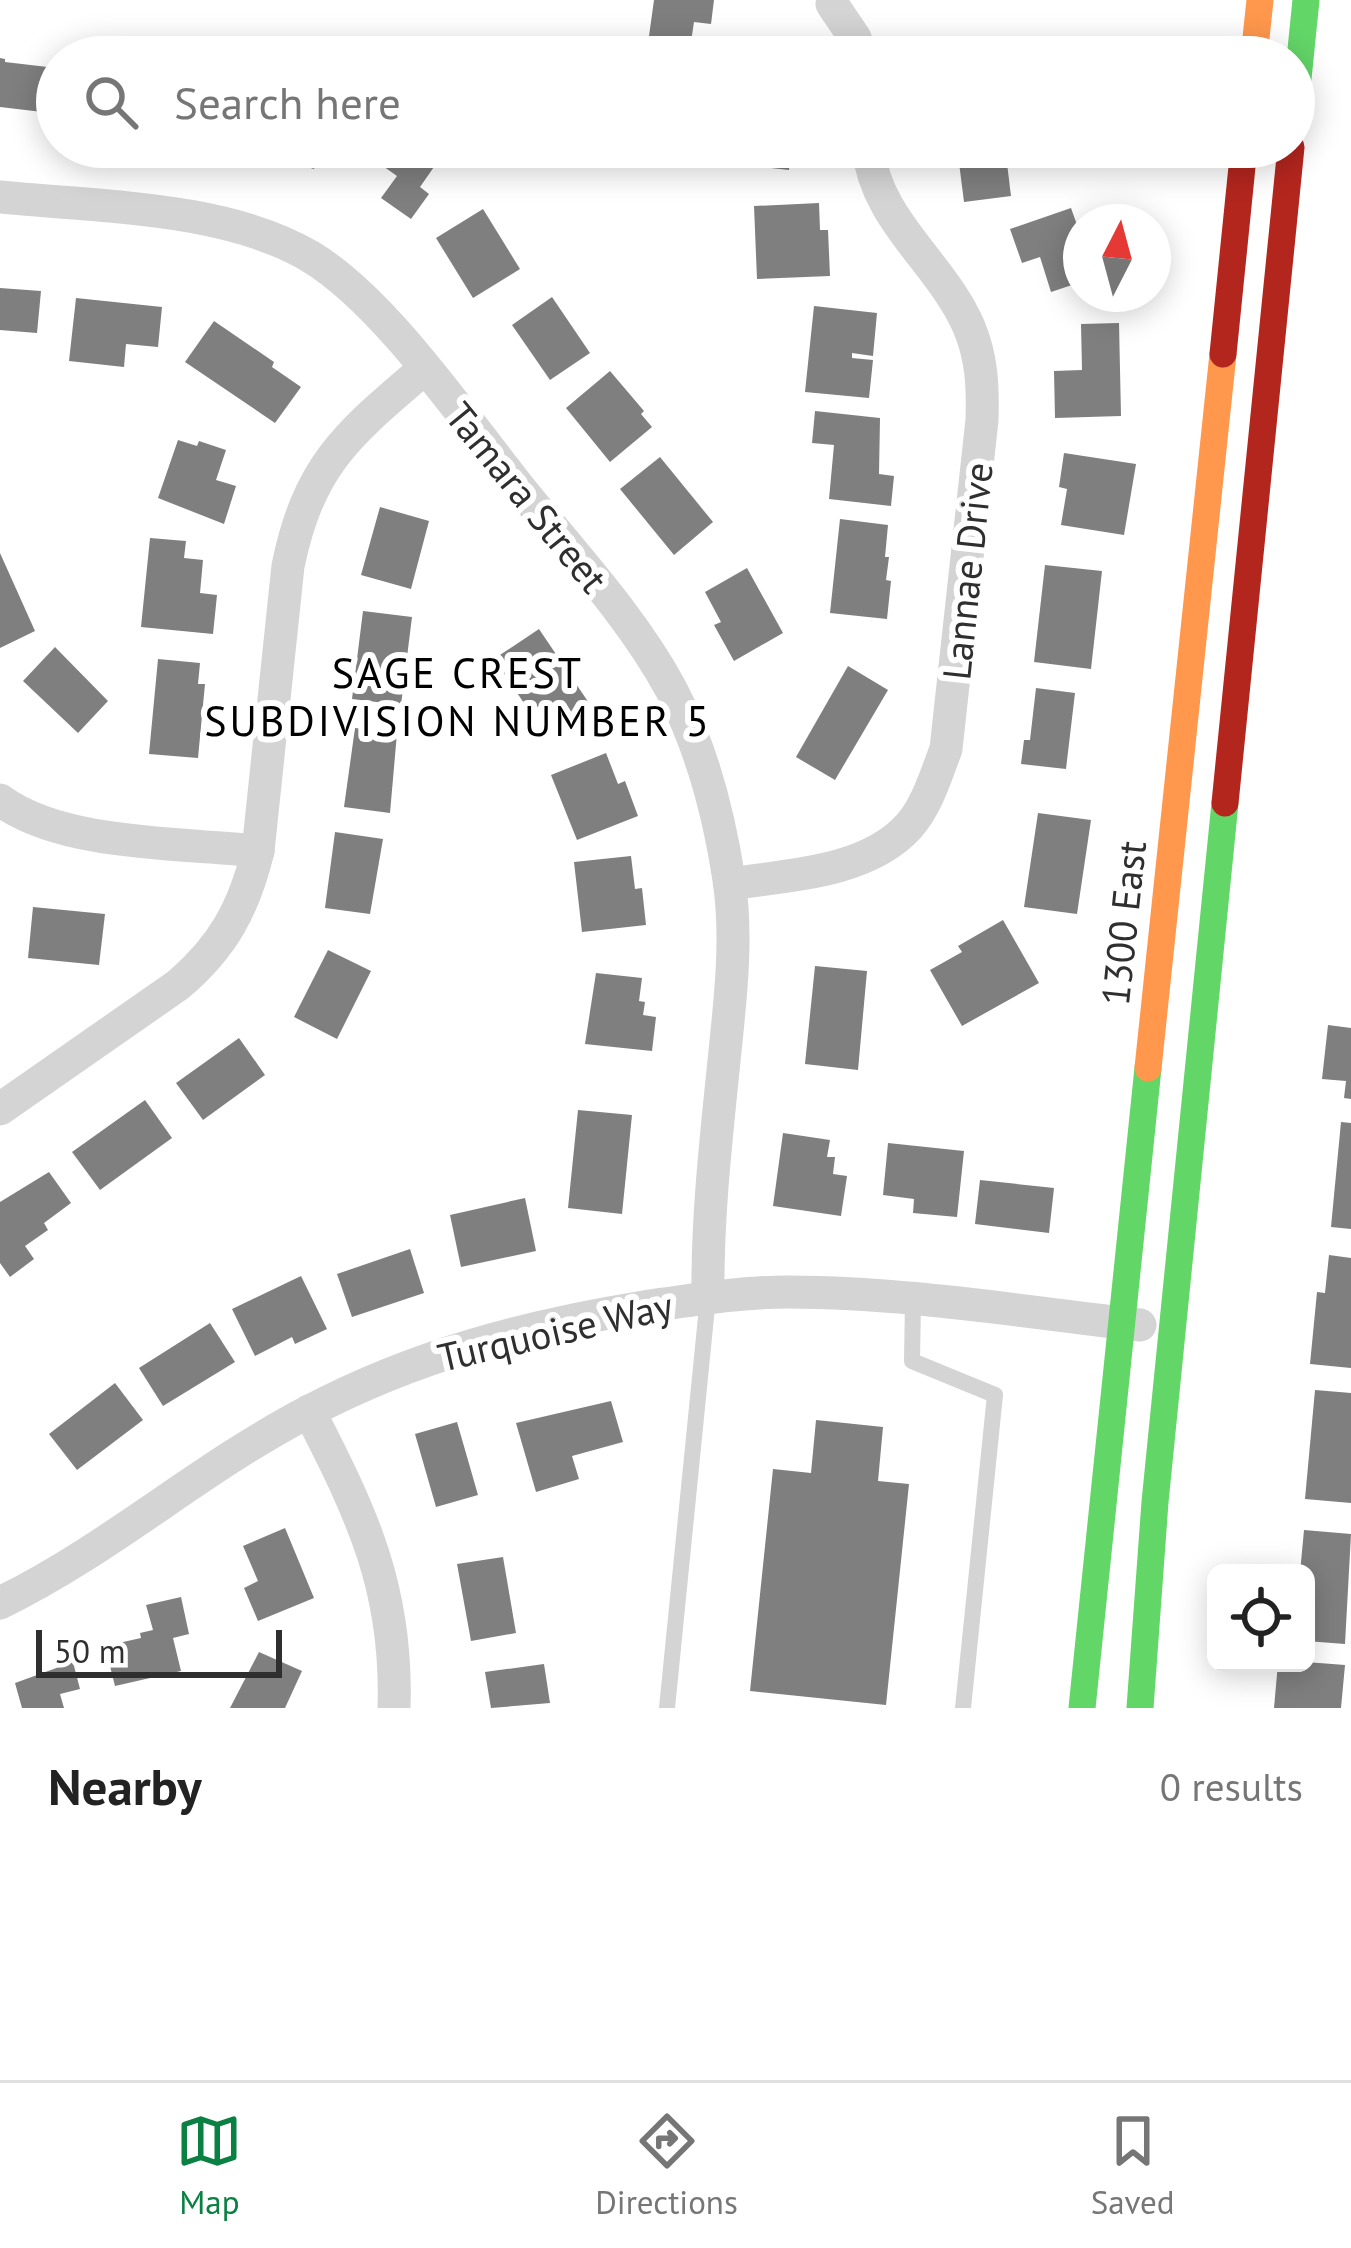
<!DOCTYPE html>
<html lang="en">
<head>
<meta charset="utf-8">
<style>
  body { margin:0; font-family:"PT Sans",sans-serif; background:#f6f6f6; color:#222 }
  .controls { position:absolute; right:36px; bottom:36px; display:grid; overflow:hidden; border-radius:18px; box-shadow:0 6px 30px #0003 }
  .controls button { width:108px; height:108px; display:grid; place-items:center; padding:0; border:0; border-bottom:3px solid #e0e0e0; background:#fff; color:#222; font:60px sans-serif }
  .compass { position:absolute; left:1063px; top:204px; width:108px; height:108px; border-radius:50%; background:#fff; box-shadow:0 6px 30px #0003; rotate:6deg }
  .scale { position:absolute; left:36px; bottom:30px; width:246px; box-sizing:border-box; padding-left:12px; border:6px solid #2f2f2f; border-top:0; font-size:33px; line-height:42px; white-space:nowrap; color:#2f2f2f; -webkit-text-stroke:9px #fff; paint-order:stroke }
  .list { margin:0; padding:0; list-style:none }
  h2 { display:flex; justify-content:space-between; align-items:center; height:156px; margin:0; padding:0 48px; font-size:51px }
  h2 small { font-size:39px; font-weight:400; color:#767676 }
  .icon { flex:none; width:66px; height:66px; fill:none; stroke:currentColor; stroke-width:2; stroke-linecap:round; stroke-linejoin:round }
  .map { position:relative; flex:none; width:1351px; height:1708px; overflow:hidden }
  .search { position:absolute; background:#fff; box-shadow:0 6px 30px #0003; left:36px; right:36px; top:36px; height:132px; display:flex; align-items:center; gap:30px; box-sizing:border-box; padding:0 42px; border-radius:66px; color:#767676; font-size:45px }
  .sheet { height:372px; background:#fff }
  nav { display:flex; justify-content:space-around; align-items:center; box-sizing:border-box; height:168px; border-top:3px solid #e0e0e0; background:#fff; font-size:33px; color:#767676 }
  nav a { display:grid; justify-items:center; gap:6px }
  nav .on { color:#0b8043 }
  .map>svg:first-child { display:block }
  .building { fill:#7f7f7f }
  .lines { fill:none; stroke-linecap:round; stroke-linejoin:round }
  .lane { stroke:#d4d4d4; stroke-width:16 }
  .street { stroke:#d4d4d4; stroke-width:33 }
  .fast { stroke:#63d668; stroke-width:27 }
  .slow { stroke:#ff974d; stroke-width:27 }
  .jam { stroke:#b3261e; stroke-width:27 }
  .labels { text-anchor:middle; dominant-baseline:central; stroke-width:12; stroke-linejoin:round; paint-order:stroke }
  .street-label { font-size:39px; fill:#2f2f2f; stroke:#fff }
  .neighbourhood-label { font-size:42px; letter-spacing:3px; fill:#000; stroke:#fff }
</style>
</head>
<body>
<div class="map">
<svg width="1351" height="1708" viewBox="0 0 1351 1708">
  <rect width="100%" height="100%" fill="#fff"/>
  <g class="building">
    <path d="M654 0H714L711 24 694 22 691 42 649 36Z"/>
    <path d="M0 58 5 59V62L56 68 51 113 0 107Z"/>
    <path d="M274 147H320L314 169 271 156Z"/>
    <path d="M356 147H433L443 154 420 187 429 194 411 219 381 198 397 176Z"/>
    <path d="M709 147H791L789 170 707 161Z"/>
    <path d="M957 147H1005L1011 196 964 202Z"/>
    <path d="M819 203 820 230H828L830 276 757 279 754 206Z"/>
    <path d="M1071 208 1081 236V282L1051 292 1040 257 1022 263 1010 229Z"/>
    <path d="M483 209 520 269 473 298 436 238Z"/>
    <path d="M0 288 41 291 37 333 0 330Z"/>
    <path d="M552 297 590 353 550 380 512 325Z"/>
    <path d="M76 298 162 307 158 347 126 344 124 367 69 361Z"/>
    <path d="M814 306 877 313 873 356 852 353V358L873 360 869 398 805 392Z"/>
    <path d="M214 321 274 362 272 367 301 387 275 423 185 362Z"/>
    <path d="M1119 323 1121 416 1055 418 1054 371 1082 370 1081 324Z"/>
    <path d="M610 371 644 411 641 414 652 427 610 462 566 408Z"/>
    <path d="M815 411 880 418 879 474 894 476 891 506 829 499 834 445 812 443Z"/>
    <path d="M178 440 197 446 199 441 226 450 216 480 236 486 224 524 158 498Z"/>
    <path d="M1064 453 1136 464 1124 535 1061 525 1067 489 1059 487Z"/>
    <path d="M660 457 713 522 674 555 620 489Z"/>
    <path d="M380 507 429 521 411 589 361 575Z"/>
    <path d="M840 519 888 525 885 557H889L886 580 891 581 887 619 830 613Z"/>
    <path d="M150 538 186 541 184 558 203 560 200 593 217 595 213 634 141 627Z"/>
    <path d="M0 553 35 631 0 648Z"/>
    <path d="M1045 565 1102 571 1091 669 1034 662Z"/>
    <path d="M747 568 783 633 734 661 714 625 721 622 705 592Z"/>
    <path d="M363 611 412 617 401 705 352 699Z"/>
    <path d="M539 629 593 709 562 730 543 703 530 712 494 659Z"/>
    <path d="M55 647 108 701 78 733 23 681Z"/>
    <path d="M158 659 200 663 198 684H205L198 758 149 754Z"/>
    <path d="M848 666 888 690 835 780 796 757Z"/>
    <path d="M1036 688 1075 693 1066 769 1021 764 1024 740H1030Z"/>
    <path d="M355 728 397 733 390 813 344 807Z"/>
    <path d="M606 753 618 784 625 781 638 816 577 840 551 775Z"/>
    <path d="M1038 813 1091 820 1077 914 1024 907Z"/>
    <path d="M335 832 383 839 370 914 325 908Z"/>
    <path d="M631 856 635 889 642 888 646 925 582 932 574 862Z"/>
    <path d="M33 907 105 914 99 965 28 958Z"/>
    <path d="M1003 920 1039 983 962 1026 930 970 962 952 958 946Z"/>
    <path d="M328 950 371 971 337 1039 294 1017Z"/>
    <path d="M815 966 867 971 858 1070 805 1064Z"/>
    <path d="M596 973 642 978 639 1001 645 1002 643 1015 656 1017 652 1051 585 1044Z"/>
    <path d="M1328 1025 1351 1028V1099L1344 1098 1346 1081 1322 1079Z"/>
    <path d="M239 1038 265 1075 203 1120 176 1083Z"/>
    <path d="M145 1100 172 1138 100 1190 72 1152Z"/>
    <path d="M578 1110 632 1115 622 1214 568 1208Z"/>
    <path d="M1341 1122 1351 1123V1229L1331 1227Z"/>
    <path d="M783 1133 830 1140 827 1157H835L833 1174 847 1176 841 1216 773 1206Z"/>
    <path d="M888 1143 964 1151 957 1217 913 1213 914 1199 883 1195Z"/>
    <path d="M49 1172 71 1203 44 1223 48 1230 25 1246 34 1259 10 1277 0 1263V1202Z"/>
    <path d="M980 1180 1054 1188 1049 1233 975 1224Z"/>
    <path d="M525 1198 536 1251 461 1267 450 1215Z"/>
    <path d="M410 1249 424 1293 352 1317 337 1274Z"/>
    <path d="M1329 1255 1351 1258V1368L1310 1364 1317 1292 1325 1293Z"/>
    <path d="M301 1276 327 1329 295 1344 292 1337 255 1356 232 1309Z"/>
    <path d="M210 1323 235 1362 163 1406 139 1368Z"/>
    <path d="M115 1383 143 1420 77 1470 49 1434Z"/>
    <path d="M1315 1390 1351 1393V1503L1305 1499Z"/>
    <path d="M611 1401 623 1442 572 1456 579 1479 536 1492 516 1423Z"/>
    <path d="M816 1420 883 1427 878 1481 909 1484 886 1705 750 1691 773 1469 811 1473Z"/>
    <path d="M457 1422 478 1495 436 1507 415 1434Z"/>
    <path d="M285 1528 314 1598 258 1621 244 1588 258 1581 243 1546Z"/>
    <path d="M1304 1530 1351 1534 1345 1644 1306 1641V1573H1300Z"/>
    <path d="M503 1557 516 1633 471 1641 457 1564Z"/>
    <path d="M181 1597 189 1634 173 1638 181 1671 115 1686 105 1646 141 1638 140 1633 153 1630 146 1605Z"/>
    <path d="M259 1652 302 1671 285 1708H230Z"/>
    <path d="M73 1662 80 1689 60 1694 64 1708H22L15 1683Z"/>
    <path d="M1306 1662 1345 1665 1341 1708H1274L1278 1663Z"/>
    <path d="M544 1664 550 1703 491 1708 485 1672Z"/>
  </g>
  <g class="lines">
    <g class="lane">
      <path d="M913 1301 912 1361 995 1395 963 1708"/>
      <path d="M667 1708 708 1297"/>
    </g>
    <g class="street">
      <path d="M832 4 855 38 861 57"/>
      <path d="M0 197C97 207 226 206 311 257 384 301 463 417 518 486 570 551 631 615 671 689 702 748 719 814 729 880 738 939 730 1002 724 1061 716 1140 707 1218 708 1297"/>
      <path d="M0 800C62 846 182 843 258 851"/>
      <path d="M730 884C787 875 867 873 909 826 927 806 936 775 946 749L982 420C983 387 982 358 969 327 941 262 875 221 868 147"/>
      <path d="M0 1109 178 985C223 947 244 908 258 851L288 566C309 464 348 434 424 369"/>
      <path d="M309 1411C362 1514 398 1589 394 1708"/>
      <path d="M0 1603C109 1550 200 1468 308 1412 414 1356 526 1326 644 1307 692 1300 739 1292 788 1292 905 1292 1024 1312 1140 1325"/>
    </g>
    <g class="fast">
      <path d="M1294 118 1306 0"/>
      <path d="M1082 1708 1148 1068"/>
      <path d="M1140 1708 1155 1502 1225 803"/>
    </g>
    <g class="slow">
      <path d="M1254 57 1260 0"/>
      <path d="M1148 1068 1223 354"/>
    </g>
    <g class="jam">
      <path d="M1223 354 1244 147"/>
      <path d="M1225 803 1291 147"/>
    </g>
  </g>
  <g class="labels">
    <g class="street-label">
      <text transform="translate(527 497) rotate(51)">Tamara Street</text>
      <text transform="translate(967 571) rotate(-84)">Lannae Drive</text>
      <text transform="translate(1123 923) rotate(-84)">1300 East</text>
      <text transform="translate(555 1331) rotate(-13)">Turquoise Way</text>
    </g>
    <g class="neighbourhood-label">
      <text x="458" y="672">SAGE CREST<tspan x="458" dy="48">SUBDIVISION NUMBER 5</tspan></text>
    </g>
  </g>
</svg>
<div class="controls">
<button><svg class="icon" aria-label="locate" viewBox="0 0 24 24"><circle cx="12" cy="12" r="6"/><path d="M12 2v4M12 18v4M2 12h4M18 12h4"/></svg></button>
</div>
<svg class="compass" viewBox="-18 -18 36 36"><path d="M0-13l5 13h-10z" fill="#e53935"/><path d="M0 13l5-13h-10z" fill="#767676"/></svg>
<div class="scale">50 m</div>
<div class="search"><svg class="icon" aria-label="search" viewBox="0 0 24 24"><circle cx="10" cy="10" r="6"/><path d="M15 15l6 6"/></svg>Search here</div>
</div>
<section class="sheet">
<h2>Nearby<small>0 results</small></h2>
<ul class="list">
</ul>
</section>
<nav>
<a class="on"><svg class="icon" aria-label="map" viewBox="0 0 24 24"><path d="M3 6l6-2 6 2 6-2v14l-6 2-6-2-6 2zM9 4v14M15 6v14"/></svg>Map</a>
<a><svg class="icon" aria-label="directions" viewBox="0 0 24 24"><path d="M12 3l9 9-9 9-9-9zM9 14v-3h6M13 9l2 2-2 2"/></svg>Directions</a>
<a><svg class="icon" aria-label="saved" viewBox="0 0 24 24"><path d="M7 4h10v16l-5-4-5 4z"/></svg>Saved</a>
</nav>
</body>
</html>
